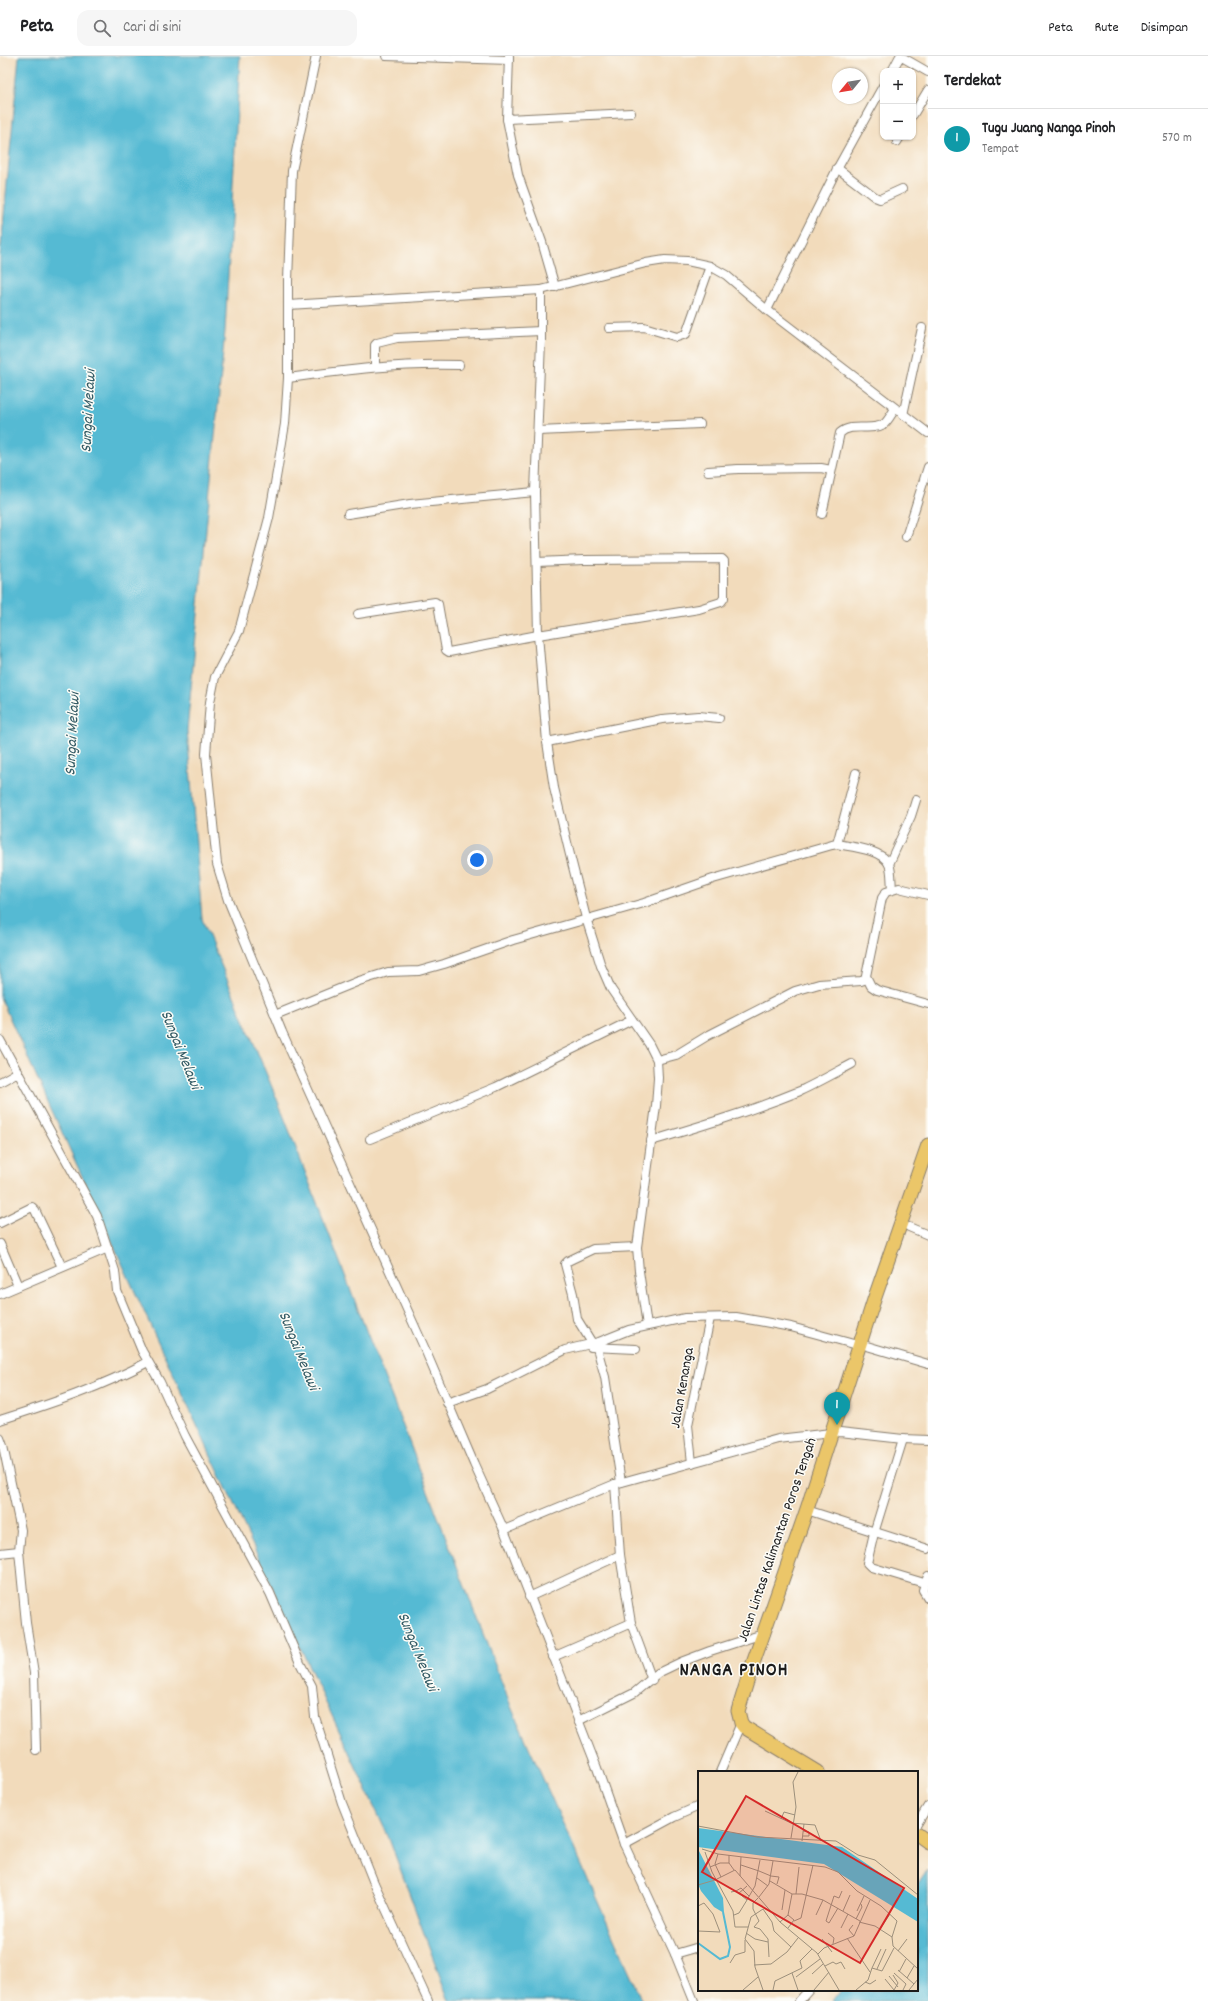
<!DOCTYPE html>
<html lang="id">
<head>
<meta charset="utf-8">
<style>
  body { margin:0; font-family:Dekko,sans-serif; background:#f6f6f6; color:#202124 }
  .controls { position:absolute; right:12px; top:12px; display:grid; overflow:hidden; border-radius:8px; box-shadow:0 1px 3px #0004 }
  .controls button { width:36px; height:36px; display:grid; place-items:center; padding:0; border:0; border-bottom:1px solid #e0e0e0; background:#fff; color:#202124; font:20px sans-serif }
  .compass { position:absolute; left:832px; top:12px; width:36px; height:36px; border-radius:50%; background:#fff; box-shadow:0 1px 3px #0004; rotate:240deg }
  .you { position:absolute; left:477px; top:804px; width:14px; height:14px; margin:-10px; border:3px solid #fff; border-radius:50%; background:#1a73e8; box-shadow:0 0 0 6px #1a73e833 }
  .badge { display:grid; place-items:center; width:26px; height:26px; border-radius:50%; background:#d93025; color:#fff; font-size:13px; font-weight:700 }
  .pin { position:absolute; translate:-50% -33px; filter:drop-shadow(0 1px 2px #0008) }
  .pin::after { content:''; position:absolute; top:21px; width:14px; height:12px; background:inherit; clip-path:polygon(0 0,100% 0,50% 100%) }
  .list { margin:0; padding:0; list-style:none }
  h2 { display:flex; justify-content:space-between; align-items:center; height:52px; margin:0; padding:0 16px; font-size:17px }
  h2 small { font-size:13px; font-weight:400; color:#757577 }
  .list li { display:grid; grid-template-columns:26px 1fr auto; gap:12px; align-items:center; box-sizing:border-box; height:60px; padding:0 16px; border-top:1px solid #e0e0e0 }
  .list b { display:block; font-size:15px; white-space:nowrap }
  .list p { margin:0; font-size:13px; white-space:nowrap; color:#757577 }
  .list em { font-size:13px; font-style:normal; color:#757577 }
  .icon { flex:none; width:22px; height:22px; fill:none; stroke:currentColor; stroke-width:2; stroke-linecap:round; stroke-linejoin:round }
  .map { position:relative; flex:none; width:928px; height:1945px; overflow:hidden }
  header { display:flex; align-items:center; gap:24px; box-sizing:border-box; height:56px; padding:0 20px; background:#fff; border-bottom:1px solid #e0e0e0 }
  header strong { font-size:19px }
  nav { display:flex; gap:22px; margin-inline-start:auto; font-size:14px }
  .search { width:280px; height:36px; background:#f6f6f6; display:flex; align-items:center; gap:10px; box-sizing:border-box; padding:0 14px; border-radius:12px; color:#757577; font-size:15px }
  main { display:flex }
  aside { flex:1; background:#fff }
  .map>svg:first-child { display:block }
  .water { fill:#55bad3; stroke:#386b78 }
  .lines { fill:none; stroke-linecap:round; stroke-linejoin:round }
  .minor-casing { stroke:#877c6c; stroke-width:10 }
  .primary-casing { stroke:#877c6c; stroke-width:15 }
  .minor { stroke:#fff; stroke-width:8 }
  .primary { stroke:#ebc669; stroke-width:13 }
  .labels { text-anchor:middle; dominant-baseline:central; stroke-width:3; stroke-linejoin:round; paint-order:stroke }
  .street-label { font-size:15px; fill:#1c1c1c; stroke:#fdfcf7 }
  .water-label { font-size:16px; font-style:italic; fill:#335b65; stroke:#fdfcf7 }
  .district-label { font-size:19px; font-weight:bold; letter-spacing:1px; fill:#1c1c1c; stroke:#fdfcf7 }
  .inset-river { fill:none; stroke:#55bad3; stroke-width:2 }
  .inset-road { fill:none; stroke:#9c8f7b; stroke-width:1 }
  .view { fill:#d62828; fill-opacity:0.15; stroke:#d62828; stroke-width:2 }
  .inset-edge { fill:none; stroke:#1c1c1c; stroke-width:2 }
</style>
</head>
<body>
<header>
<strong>Peta</strong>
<div class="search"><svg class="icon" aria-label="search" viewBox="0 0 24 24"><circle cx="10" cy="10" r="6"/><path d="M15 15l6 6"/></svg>Cari di sini</div>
<nav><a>Peta</a><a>Rute</a><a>Disimpan</a></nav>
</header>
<main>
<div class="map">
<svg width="928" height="1945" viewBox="0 0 928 1945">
  <rect width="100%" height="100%" fill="#fdfcf7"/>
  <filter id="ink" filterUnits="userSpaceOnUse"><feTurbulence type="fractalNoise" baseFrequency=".025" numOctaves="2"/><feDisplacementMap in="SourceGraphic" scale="8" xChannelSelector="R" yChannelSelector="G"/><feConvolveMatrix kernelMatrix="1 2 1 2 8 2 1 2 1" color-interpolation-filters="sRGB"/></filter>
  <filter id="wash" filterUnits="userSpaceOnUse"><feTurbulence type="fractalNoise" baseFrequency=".012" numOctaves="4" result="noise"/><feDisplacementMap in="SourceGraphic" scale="16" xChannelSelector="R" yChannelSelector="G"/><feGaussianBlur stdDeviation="0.9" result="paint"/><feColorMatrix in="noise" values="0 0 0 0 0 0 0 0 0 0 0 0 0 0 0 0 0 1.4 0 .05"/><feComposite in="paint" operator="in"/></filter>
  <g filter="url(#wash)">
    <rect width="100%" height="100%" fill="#f2dbbb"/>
    <g class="water">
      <path d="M19 0H240L225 275 187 674 202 863 279 1048 512 1653 642 1945H449L388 1780 146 1260 0 941V201Z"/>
      <path d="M928 1814V1945H833L841 1934H917V1830Z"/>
    </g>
  </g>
  <g filter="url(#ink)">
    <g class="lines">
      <g class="minor-casing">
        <g id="minor">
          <path d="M316 0 292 115 288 225V322L285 368 277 416 269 462 239 575 215 621 210 646 206 698 217 808 228 844 282 976 424 1291 474 1408 504 1474 597 1712 624 1788 675 1898 694 1945"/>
          <path d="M386 0 509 4"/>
          <path d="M509 0 507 63 518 119 542 186 555 231"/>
          <path d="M892 15 900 0 928 16"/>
          <path d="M913 59 928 34"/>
          <path d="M507 63 631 57"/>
          <path d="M897 86 900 81"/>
          <path d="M837 112 875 141 880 143 902 133"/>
          <path d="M541 234V285L535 436 538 579 547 686 554 732 571 803 586 862 601 910 611 933 649 988 657 1004 658 1022 656 1050 637 1191 639 1215 647 1270"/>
          <path d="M288 249 541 234 646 207 665 204 687 205 710 210 726 219 767 254 928 377"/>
          <path d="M767 254 836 115 883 30"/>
          <path d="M609 272 644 271 677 281 686 278 710 210"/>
          <path d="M375 310V289L377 287 397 282 541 275"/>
          <path d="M288 322C346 314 400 307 459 309"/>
          <path d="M903 359 922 272"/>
          <path d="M538 375 700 368"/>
          <path d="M708 415 738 413 821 412 831 414"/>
          <path d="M348 458 410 448 535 436"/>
          <path d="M822 458 840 377C852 366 871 376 884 368 888 365 892 357 895 353"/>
          <path d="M906 481 928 411"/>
          <path d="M358 558 435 546 438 548 446 594 449 596 538 579 699 553 721 546 724 542V505L722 503 584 504 537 506"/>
          <path d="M547 686 662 663 698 660 719 662"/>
          <path d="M837 788 856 717"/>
          <path d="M889 808 911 760 916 744"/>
          <path d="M928 839 899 832 886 836 882 842 866 920 871 930 877 934 928 948"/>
          <path d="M275 959 359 925 388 916 419 915 444 908 513 884 644 847 713 823 832 789 837 788C852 791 881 793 889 808 892 815 891 825 892 833"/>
          <path d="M0 984 97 1160 115 1215 117 1235 142 1295 160 1326 185 1380 270 1537 300 1607 312 1630 315 1661 342 1747 374 1827 428 1945"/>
          <path d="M657 1004 676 999 707 980 795 935 819 928 861 925 867 923"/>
          <path d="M0 1026 18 1016"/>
          <path d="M370 1083 496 1031 632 964"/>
          <path d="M651 1085C701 1070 751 1055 800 1035 817 1027 835 1017 852 1008"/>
          <path d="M0 1167 32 1151 35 1154 62 1211"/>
          <path d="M909 1171 928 1179"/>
          <path d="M0 1188 18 1230"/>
          <path d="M0 1238 108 1192"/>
          <path d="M592 1287 577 1263 573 1238 565 1208 568 1205 593 1193 637 1191"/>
          <path d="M867 1290 928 1308"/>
          <path d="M591 1291 636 1293"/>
          <path d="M597 1292 605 1321 621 1426"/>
          <path d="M447 1347 487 1333 565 1294 599 1286 629 1274 685 1262 736 1261 759 1265 791 1271 861 1290"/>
          <path d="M0 1364C53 1347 99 1332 148 1306"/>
          <path d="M0 1382 3 1390 21 1474 19 1495 26 1567 34 1617 36 1694"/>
          <path d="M903 1383 874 1477 867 1507 871 1511 924 1527"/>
          <path d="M692 1407 688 1369 710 1262"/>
          <path d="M615 1428 620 1499 631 1567 652 1624"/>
          <path d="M813 1456 928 1493"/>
          <path d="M504 1474 615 1428 778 1383 840 1376 903 1383 928 1384"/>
          <path d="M0 1497 19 1495"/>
          <path d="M928 1520 923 1534 928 1542"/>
          <path d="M529 1541 620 1499"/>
          <path d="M553 1601 631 1567"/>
          <path d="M578 1665 634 1637 658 1617 681 1606 710 1595 766 1577"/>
          <path d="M720 1716 741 1667"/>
          <path d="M917 1768 928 1750"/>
          <path d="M624 1788 674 1761 699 1750"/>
          <path d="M675 1898 699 1891"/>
          <path d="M799 1945 809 1934"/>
        </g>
      </g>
      <g class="primary-casing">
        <g id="primary">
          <path d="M818 1716 744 1671 741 1667 738 1655 750 1616 807 1453 874 1244 928 1089"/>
          <path d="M917 1778 928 1786"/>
        </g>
      </g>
      <use href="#minor" class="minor"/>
      <use href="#primary" class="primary"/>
    </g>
  </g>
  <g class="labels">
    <g class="street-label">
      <text transform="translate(683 1332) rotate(-80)">Jalan Kenanga</text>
      <text transform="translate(778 1484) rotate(-71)">Jalan Lintas Kalimantan Poros Tengah</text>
    </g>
    <g class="water-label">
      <text transform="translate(89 355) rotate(-87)">Sungai Melawi</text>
      <text transform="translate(73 678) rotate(-87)">Sungai Melawi</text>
      <text transform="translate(180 994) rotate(68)">Sungai Melawi</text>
      <text transform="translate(298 1295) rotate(68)">Sungai Melawi</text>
      <text transform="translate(417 1596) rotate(68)">Sungai Melawi</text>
    </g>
    <g class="district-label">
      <text x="734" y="1615">NANGA PINOH</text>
    </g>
  </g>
  <g transform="translate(698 1715)">
    <rect width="220" height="220" fill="#f2dbbb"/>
    <path d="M0 57 144 76 220 128V151L126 93 0 76ZM0 78 25 127 26 142 16 136 3 120 0 113Z" fill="#55bad3"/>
    <path class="inset-river" d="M0 172 22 188 30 185 32 176 25 141"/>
    <path class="inset-road" d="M67 40 93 52 117 54 123 70M83 48 86 41 97 44M0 55 59 66 138 70 160 84 177 89 220 124M105 65H111V61L105 60M93 67 98 36 95 11 100 1M104 70 106 53M4 78 20 83 127 96 140 101 159 120 183 135 199 150 194 166 195 175 220 198M7 81 14 101 35 140 37 156H50M20 83 17 93 23 106M31 84V92L36 99M43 94 61 100M12 96 22 92H31M61 100 73 105M42 105 43 86M73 105 81 106 79 113M59 107 70 115M17 109 37 99 82 151 119 182 141 219M72 110 94 123H104L125 129 162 150M0 114 17 109M38 120 43 117 51 125M33 121 38 120 49 129 41 142 36 144M40 123 49 115M98 123 101 96M61 126 71 113 75 90M60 127 55 132V138L61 150 56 156 62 158 70 168 71 186M49 129 57 115 62 89M0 135 6 132 15 143 22 161 0 160M140 137 131 152 128 150 136 125 141 127 144 120M84 139 87 119M145 140 152 124M159 140 166 125M90 144 94 123M118 144 125 129M158 148 164 136 163 133M96 150 103 147 115 94M82 151 90 144 96 149 90 157M161 151 177 155 194 166M155 154 151 159 156 165M143 157 150 143M182 158 192 143M48 162 57 168 70 171M130 162 136 167 135 173M149 167 172 201M124 168 134 181M200 180 209 168M120 183 126 177 156 165 172 129M32 192 37 184 47 181V169M56 194 73 193 89 181 100 167M127 195 135 191 138 193 143 191 147 198M174 197 183 178M179 198 188 178M200 199 216 213M201 201 208 188M94 202 100 219M196 202 208 213 205 219M114 203 125 193M195 204 200 212 196 219M191 205 200 216M98 206 122 188M209 207 216 195M187 208 196 219M167 211 172 213 178 209M45 219 60 206M65 219 57 196 56 180 47 168 53 146 65 138 74 151 76 160 93 176M75 219 77 210 104 197 102 190 114 178M116 219 131 201M158 219 170 209 174 197 184 200 196 177M211 219 220 208"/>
    <path class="view" d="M48 25 206 117 162 192 4 101Z"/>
    <rect width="220" height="220" class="inset-edge"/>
  </g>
</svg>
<div class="controls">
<button>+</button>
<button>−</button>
</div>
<svg class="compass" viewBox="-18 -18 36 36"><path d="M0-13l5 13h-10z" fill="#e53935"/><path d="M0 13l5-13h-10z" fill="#757577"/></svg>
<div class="you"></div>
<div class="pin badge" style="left:837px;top:1369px;background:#0f9aa8">1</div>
</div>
<aside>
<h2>Terdekat<small></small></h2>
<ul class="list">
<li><span class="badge" style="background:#0f9aa8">1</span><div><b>Tugu Juang Nanga Pinoh</b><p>Tempat</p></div><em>570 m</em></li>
</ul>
</aside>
</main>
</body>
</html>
